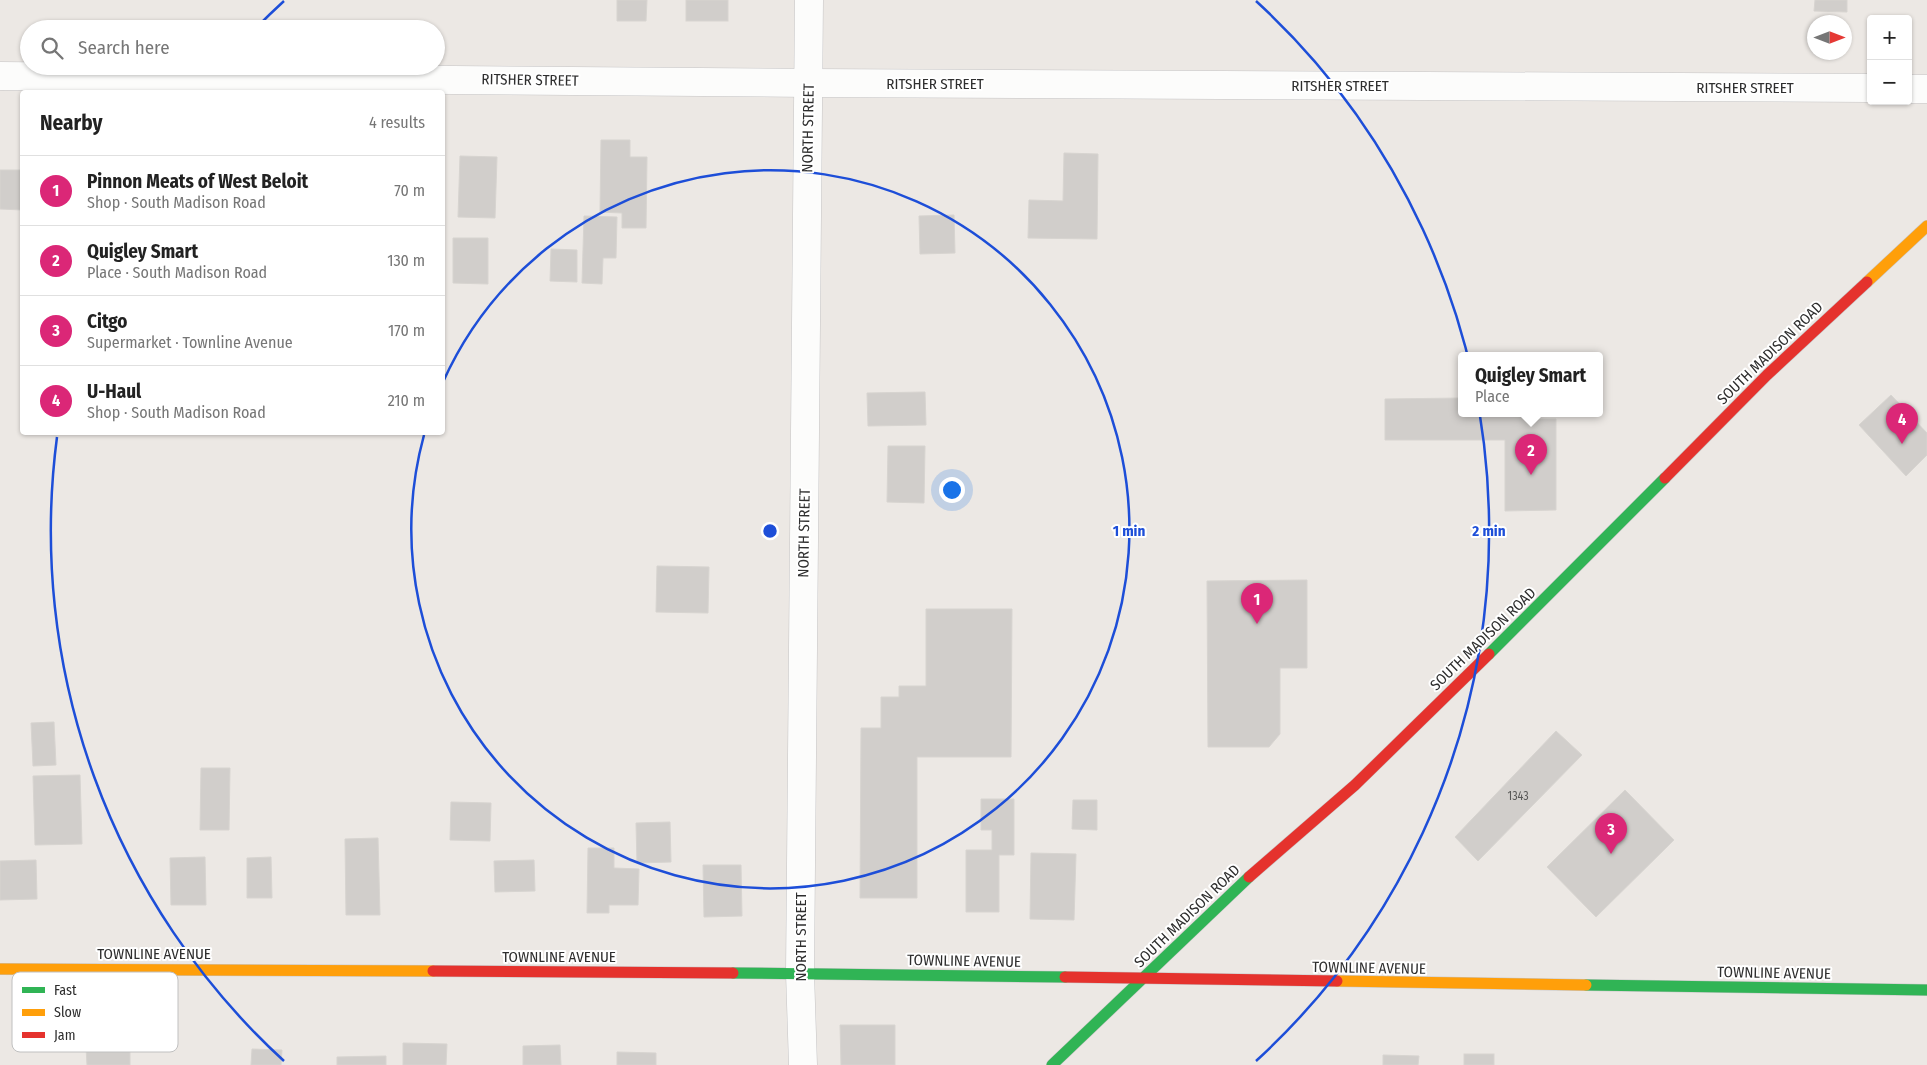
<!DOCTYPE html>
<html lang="en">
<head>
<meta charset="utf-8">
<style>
  body { margin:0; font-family:"Fira Sans Condensed",sans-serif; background:#f2f2f2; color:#222 }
  .controls { position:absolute; right:15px; top:15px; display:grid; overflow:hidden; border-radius:5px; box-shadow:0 1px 4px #0004 }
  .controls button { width:45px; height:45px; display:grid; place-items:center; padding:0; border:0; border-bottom:1px solid #e0e0e0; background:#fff; color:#222; font:25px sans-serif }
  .compass { position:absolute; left:1807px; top:15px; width:45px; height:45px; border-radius:50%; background:#fff; box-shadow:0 1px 4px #0004; rotate:90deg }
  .you { position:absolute; left:951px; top:489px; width:18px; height:18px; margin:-12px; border:4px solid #fff; border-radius:50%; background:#1a73e8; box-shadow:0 0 0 8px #1a73e833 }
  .badge { display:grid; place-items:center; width:32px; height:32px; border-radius:50%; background:#db2777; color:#fff; font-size:16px; font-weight:700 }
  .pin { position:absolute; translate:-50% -41px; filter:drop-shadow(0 1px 2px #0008) }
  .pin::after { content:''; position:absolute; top:26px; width:18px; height:15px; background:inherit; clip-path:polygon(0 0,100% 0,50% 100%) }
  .popup { position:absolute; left:1458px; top:352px; width:145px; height:65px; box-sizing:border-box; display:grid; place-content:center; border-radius:5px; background:#fff; filter:drop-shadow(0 1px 4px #0005); font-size:16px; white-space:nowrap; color:#767676 }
  .popup b { font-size:19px; color:#222 }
  .popup::after { content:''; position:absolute; left:50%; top:100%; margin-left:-10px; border:10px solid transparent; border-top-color:#fff }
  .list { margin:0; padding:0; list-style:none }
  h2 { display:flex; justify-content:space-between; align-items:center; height:65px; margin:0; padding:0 20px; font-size:21px }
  h2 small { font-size:16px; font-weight:400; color:#767676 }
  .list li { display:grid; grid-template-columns:32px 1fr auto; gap:15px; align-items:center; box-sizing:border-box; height:70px; padding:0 20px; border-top:1px solid #e0e0e0 }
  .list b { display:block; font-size:19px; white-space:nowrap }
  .list p { margin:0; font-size:16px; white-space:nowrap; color:#767676 }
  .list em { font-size:16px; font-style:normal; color:#767676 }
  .icon { flex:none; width:28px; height:28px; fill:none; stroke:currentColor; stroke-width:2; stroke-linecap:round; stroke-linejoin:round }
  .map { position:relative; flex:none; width:1927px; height:1065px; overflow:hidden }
  .search { position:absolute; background:#fff; box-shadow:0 1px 4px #0004; left:20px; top:20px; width:425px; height:55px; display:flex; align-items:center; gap:12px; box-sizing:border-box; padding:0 18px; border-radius:28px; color:#767676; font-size:19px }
  .panel { position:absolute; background:#fff; box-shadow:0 1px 4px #0004; left:20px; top:90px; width:425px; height:345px; border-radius:5px }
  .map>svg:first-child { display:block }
  .building { fill:#d1cecb; stroke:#d7d4d0 }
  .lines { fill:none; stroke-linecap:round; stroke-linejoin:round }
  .street-casing { stroke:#c5c4c5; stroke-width:29 }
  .fast-casing { stroke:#c5c4c5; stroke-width:12 }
  .slow-casing { stroke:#c5c4c5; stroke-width:12 }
  .jam-casing { stroke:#c5c4c5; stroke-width:12 }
  .street { stroke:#fcfcfb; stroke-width:28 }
  .fast { stroke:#30b455; stroke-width:11 }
  .slow { stroke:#ff9f0a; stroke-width:11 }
  .jam { stroke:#e5322d; stroke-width:11 }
  .ring { fill:none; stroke:#1d4ed8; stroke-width:2.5 }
  .labels { text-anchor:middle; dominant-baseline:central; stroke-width:4; stroke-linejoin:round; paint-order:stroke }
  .number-label { font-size:12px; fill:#585857 }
  .street-label { font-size:15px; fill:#2e2e2e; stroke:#fff }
  .key { fill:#fff; stroke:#c0c0c0; stroke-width:1 }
  .key-label { font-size:14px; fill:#2e2e2e }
  .centre { fill:#1d4ed8; stroke:#fff; stroke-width:2.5 }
  .ring-label { font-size:15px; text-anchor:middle; font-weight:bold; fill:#1d4ed8; stroke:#fff; stroke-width:4; stroke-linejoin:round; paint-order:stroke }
</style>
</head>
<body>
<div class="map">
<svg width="1927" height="1065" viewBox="0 0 1927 1065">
  <rect width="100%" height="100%" fill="#ece8e4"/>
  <g class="building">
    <path d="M617 0H647L646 21H617Z"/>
    <rect x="686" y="0" width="42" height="21"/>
    <path d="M1815 0H1847V12L1814 11Z"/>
    <path d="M601 140H630V157H647L646 228H622V213L600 212Z"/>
    <path d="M1064 153 1098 154 1097 239 1028 238 1029 200 1063 201Z"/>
    <path d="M460 156 497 157 495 218 458 217Z"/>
    <path d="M0 170H22V210L0 209Z"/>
    <path d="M954 215 955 253 920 254 919 216Z"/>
    <path d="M584 216 617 217 616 258H603L602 284 582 283Z"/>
    <path d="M453 238H488V284L453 283Z"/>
    <path d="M551 249 577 250V282L550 281Z"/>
    <path d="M925 392 926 425 868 426 867 393Z"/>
    <path d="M1891 395 1927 433V455L1906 476 1859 425Z"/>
    <path d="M1462 398V414H1524V419H1556V510L1505 511V440H1385V399Z"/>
    <path d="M888 446H925L924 503 887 502Z"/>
    <path d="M657 566 709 567 708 613 656 612Z"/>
    <path d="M1307 580V668H1280V734L1269 747H1208L1207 581Z"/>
    <path d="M926 609H1012L1011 757H917V898H860L861 728H881V697H899V686H926Z"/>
    <path d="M54 722 56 765 33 766 31 723Z"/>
    <path d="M1556 731 1582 755 1478 861 1455 837Z"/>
    <path d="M201 768H230L229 830H200Z"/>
    <path d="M80 775 82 844 35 845 33 776Z"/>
    <path d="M1625 790 1674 840 1596 917 1547 867Z"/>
    <path d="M981 799H1014V855H999V912H966V850H992V830H981Z"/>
    <path d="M1073 800H1097V830L1072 829Z"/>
    <path d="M451 802 491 803 490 841 450 840Z"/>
    <path d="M670 822 671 862 637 863 636 823Z"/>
    <path d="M378 838 380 915H346L345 839Z"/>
    <path d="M588 848H614V868L639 869 638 905H609V913H587Z"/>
    <path d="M1031 853 1076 854 1074 920 1030 919Z"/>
    <path d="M205 857 206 905H171L170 858Z"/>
    <path d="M271 857 272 898H247V858Z"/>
    <path d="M36 860 37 899 0 900V861Z"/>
    <path d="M534 860 535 891 495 892 494 861Z"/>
    <path d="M703 865H741L742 916 704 917Z"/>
    <path d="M840 1025H895V1065H841Z"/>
    <path d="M403 1043 447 1044 446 1065H403Z"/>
    <path d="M560 1045 561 1065H523V1046Z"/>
    <path d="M130 1046V1065H87L86 1047Z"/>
    <path d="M252 1049 282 1050 281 1065H251Z"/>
    <path d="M617 1052 656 1053V1065H617Z"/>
    <rect x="1464" y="1054" width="30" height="11"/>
    <path d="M1383 1055 1419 1056 1418 1065H1383Z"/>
    <path d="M386 1056V1065H337V1057Z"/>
  </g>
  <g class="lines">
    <g class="street-casing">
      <g id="street">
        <path d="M0 76 809 83 1871 88"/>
        <path d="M1908 89H1927"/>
        <path d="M803 1065 800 973 809 0"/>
      </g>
    </g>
    <g class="fast-casing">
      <g id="fast">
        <path d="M1489 654 1665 478"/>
        <path d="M733 973 1065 977"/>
        <path d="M1586 985 1927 990"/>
        <path d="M1052 1065 1249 877"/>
      </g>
    </g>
    <g class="slow-casing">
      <g id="slow">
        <path d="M1867 282 1927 226"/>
        <path d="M0 969 433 971"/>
        <path d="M1337 981 1586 985"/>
      </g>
    </g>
    <g class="jam-casing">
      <g id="jam">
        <path d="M1665 478 1767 375 1867 282"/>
        <path d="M1249 877 1355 785 1489 654"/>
        <path d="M433 971 733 973"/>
        <path d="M1065 977 1337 981"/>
      </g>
    </g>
    <use href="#street" class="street"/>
    <use href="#fast" class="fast"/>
    <use href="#slow" class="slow"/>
    <use href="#jam" class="jam"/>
  </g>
  <g class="ring">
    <path d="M443 382A359 359 0 1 1 424 435"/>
    <path d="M284 1061A719 719 0 0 1 57 437M257 27A719 719 0 0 1 284 1M1256 1A719 719 0 0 1 1256 1061"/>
  </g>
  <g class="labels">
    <g class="number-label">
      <text x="1518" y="796">1343</text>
    </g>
    <g class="street-label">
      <text transform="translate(530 80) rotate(1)">RITSHER STREET</text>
      <text x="935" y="84">RITSHER STREET</text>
      <text x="1340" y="86">RITSHER STREET</text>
      <text x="1745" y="88">RITSHER STREET</text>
      <text transform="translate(808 128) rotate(-89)">NORTH STREET</text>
      <text transform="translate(1770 353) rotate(-44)">SOUTH MADISON ROAD</text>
      <text transform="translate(804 533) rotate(-89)">NORTH STREET</text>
      <text transform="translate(1483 639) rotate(-44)">SOUTH MADISON ROAD</text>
      <text transform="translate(1187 916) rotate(-44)">SOUTH MADISON ROAD</text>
      <text transform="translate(801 937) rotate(-90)">NORTH STREET</text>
      <text x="154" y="954">TOWNLINE AVENUE</text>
      <text x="559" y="957">TOWNLINE AVENUE</text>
      <text transform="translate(964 961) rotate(1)">TOWNLINE AVENUE</text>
      <text transform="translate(1369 968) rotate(1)">TOWNLINE AVENUE</text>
      <text transform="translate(1774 973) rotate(1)">TOWNLINE AVENUE</text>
    </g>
  </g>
  <rect x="12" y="972" width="166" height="80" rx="8" class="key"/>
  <rect x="22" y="987" width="23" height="6" fill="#30b455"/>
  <rect x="22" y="1009" width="23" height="7" fill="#ff9f0a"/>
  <rect x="22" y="1032" width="23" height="6" fill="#e5322d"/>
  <g class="key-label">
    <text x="54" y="995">Fast</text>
    <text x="54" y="1017">Slow</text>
    <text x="54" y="1040">Jam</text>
  </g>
  <circle cx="770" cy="531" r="8" class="centre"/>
  <g class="ring-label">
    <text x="1129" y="536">1 min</text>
    <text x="1489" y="536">2 min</text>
  </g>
</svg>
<div class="controls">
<button>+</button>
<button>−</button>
</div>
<svg class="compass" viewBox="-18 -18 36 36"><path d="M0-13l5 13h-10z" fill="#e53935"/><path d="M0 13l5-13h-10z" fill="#767676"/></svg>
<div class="you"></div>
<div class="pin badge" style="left:1257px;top:624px">1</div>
<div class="pin badge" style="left:1531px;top:475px">2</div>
<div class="popup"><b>Quigley Smart</b>Place</div>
<div class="pin badge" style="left:1611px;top:854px">3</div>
<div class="pin badge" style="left:1902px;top:444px">4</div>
<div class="search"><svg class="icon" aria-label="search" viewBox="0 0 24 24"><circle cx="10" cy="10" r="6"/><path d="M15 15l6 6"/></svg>Search here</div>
<section class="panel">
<h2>Nearby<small>4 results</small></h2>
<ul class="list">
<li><span class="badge">1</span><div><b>Pinnon Meats of West Beloit</b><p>Shop · South Madison Road</p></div><em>70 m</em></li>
<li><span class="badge">2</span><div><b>Quigley Smart</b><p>Place · South Madison Road</p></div><em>130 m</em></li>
<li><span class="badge">3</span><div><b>Citgo</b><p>Supermarket · Townline Avenue</p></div><em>170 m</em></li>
<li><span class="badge">4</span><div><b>U-Haul</b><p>Shop · South Madison Road</p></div><em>210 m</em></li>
</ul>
</section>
</div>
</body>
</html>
